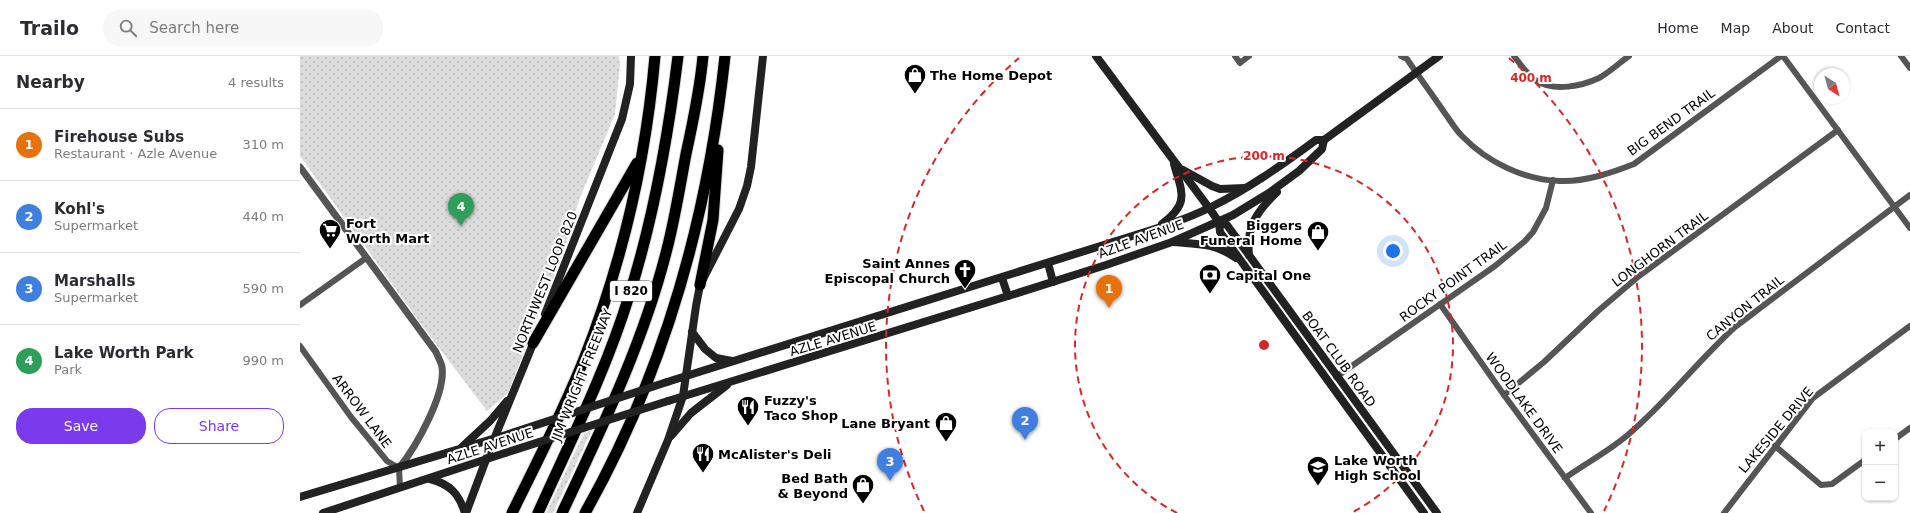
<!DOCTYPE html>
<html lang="en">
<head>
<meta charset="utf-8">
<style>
  body { margin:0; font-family:"DejaVu Sans",sans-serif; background:#f7f7f7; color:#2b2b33 }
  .controls { position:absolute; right:12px; bottom:12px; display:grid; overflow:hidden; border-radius:8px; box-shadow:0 1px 3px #0004 }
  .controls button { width:36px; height:36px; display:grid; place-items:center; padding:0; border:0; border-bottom:1px solid #e1e1e2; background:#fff; color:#2b2b33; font:20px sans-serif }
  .compass { position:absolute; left:1514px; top:12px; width:36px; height:36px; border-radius:50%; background:#fff; box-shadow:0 1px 3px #0004; rotate:144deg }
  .you { position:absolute; left:1093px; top:195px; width:14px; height:14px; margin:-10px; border:3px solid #fff; border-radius:50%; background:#1a73e8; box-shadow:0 0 0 6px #1a73e833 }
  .badge { display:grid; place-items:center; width:26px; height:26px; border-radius:50%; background:#7c3aed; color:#fff; font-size:13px; font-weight:700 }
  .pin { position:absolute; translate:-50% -33px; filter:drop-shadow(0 1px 2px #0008) }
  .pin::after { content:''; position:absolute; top:21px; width:14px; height:12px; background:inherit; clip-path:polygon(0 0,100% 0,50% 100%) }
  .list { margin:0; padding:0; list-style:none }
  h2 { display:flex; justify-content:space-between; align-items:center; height:52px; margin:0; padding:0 16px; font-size:17px }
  h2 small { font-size:13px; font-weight:400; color:#7c7c81 }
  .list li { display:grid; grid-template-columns:26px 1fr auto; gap:12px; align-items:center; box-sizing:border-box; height:72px; padding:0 16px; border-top:1px solid #e1e1e2 }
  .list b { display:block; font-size:15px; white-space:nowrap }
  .list p { margin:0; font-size:13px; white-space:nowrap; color:#7c7c81 }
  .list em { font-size:13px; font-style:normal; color:#7c7c81 }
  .actions { display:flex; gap:8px; padding:12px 16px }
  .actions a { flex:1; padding:9px 0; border:1px solid #7c3aed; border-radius:16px; text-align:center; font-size:14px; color:#7c3aed }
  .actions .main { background:#7c3aed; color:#fff }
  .icon { flex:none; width:22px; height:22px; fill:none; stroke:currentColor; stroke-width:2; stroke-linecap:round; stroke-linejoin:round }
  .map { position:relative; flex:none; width:1610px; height:457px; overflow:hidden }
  header { display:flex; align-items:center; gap:24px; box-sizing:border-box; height:56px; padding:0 20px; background:#fff; border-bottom:1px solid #e1e1e2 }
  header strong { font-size:19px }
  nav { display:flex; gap:22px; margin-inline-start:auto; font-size:14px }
  .search { width:280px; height:36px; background:#f7f7f7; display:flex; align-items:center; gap:10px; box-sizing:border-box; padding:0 14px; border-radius:16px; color:#7c7c81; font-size:15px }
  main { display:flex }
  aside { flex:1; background:#fff }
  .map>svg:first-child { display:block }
  .grass { fill:url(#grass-dots) }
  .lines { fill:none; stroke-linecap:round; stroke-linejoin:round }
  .motorway-casing { stroke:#dbdbdb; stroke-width:13 }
  .minor { stroke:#555; stroke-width:6 }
  .tertiary { stroke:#555; stroke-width:7 }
  .secondary { stroke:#222; stroke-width:8 }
  .motorway { stroke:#000; stroke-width:11 }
  .secondary-bridge { stroke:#222; stroke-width:8 }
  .ring { fill:none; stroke:#d62828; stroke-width:2; stroke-dasharray:7 5 }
  .labels { text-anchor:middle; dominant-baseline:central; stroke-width:4; stroke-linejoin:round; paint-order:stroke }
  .shield { fill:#fff; stroke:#4c4c4c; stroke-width:1 }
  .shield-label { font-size:12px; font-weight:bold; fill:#000 }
  .poi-label { font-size:13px; font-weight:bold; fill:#000; stroke:#fff; text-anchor:start }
  .street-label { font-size:13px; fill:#000; stroke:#fff }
  .centre { fill:#d62828; stroke:#fff; stroke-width:2 }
  .ring-label { font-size:12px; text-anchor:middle; font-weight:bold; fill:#d62828; stroke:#fff; stroke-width:4; stroke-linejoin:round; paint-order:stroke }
</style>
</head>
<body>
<header>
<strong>Trailo</strong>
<div class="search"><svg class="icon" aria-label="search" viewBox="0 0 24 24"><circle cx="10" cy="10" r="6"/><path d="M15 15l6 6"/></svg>Search here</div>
<nav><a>Home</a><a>Map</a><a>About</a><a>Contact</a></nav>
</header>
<main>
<aside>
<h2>Nearby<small>4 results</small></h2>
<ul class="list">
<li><span class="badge" style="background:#e8710a">1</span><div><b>Firehouse Subs</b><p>Restaurant · Azle Avenue</p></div><em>310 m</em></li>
<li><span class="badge" style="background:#3f7fe0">2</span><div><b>Kohl's</b><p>Supermarket</p></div><em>440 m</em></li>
<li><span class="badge" style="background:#3f7fe0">3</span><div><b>Marshalls</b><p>Supermarket</p></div><em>590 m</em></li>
<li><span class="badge" style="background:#2e9e5b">4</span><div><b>Lake Worth Park</b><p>Park</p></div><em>990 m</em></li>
</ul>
<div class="actions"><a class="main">Save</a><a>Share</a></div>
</aside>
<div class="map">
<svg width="1610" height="457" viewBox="0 0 1610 457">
  <defs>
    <pattern id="grass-dots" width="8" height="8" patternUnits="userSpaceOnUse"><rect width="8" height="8" fill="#dcdcdc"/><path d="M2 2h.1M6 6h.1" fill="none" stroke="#bbb" stroke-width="1.8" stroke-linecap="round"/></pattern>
  </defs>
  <rect width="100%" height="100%" fill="#fff"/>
  <g class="grass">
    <path d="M0 0H319L320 8 315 58 279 144 264 194 208 337 187 355 121 268 0 100Z"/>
    <path d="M292 374 253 457H246L284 377Z"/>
  </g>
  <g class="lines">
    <g class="motorway-casing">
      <g id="motorway">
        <path d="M400 229 413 164 418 94"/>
        <path d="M233 287 337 107"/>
        <path d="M212 457C237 406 263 356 284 303 322 207 346 103 355 0"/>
        <path d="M238 457C270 386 306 315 329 240 354 161 368 82 378 0"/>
        <path d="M262 457C302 372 344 285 367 193 375 162 380 130 386 98 393 66 400 33 403 0"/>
        <path d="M285 457C364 317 408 159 425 0"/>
      </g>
    </g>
    <g class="minor">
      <path d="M935 0 940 7 949 0"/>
      <path d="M1101 0 1107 3C1119 21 1132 38 1144 56 1150 64 1155 73 1162 80 1187 106 1224 124 1260 125 1285 126 1311 117 1334 108L1481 0"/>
      <path d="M1214 0C1220 8 1227 19 1237 25 1254 36 1282 30 1299 22 1310 16 1319 7 1329 0"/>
      <path d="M1483 0 1610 172"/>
      <path d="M1601 0 1610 12"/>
      <path d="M1140 248 1204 339 1291 457"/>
      <path d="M0 249 66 202"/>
      <path d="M0 290 51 361 87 405 99 412 100 432"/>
      <path d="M1036 321 1195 210 1225 185 1233 176 1246 152 1253 124"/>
      <path d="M1204 339 1244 306 1298 255 1339 220 1538 74"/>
      <path d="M1595 383 1610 372"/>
      <path d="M1475 390 1521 429 1532 428 1565 404"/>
      <path d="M1265 422C1286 407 1311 394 1330 377 1368 344 1398 305 1435 271L1610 139"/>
      <path d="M1424 457 1513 342 1610 270"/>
    </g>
    <path class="tertiary" d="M0 111 136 296C138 301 141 306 142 311 146 338 116 391 99 412"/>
    <g class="secondary">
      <path d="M796 0 909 152 919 166 920 176 1124 457"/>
      <path d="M883 114 912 130 920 133 945 132"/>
      <path d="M919 166 927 169 1137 457"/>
      <path d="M862 168C890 147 882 137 874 108"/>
      <path d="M873 186C898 188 915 187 936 202"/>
      <path d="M949 199C946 171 957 155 977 136"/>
      <path d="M748 207 753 226"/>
      <path d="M702 222 708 240"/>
      <path d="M245 258 322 63 330 28 331 0"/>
      <path d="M392 276 405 293 416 302 432 305"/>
      <path d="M367 326 810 187C844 176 879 167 911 151 948 133 982 109 1016 84H1024L1139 0"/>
      <path d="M368 345 708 240 806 209 872 186 933 159 969 137 999 115 1022 93 1024 84"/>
      <path d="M371 380 391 357 427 329"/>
      <path d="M162 391 190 365 207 345"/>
      <path d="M130 423C150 428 159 438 165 457"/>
      <path d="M0 441 209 378"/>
      <path d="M23 457 205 397"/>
      <path d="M166 457 190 393 235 283"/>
      <path d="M337 457 368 384 383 340 396 250 400 229 439 153 447 130 451 111 463 0"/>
    </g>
    <use href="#motorway" class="motorway"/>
    <g class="secondary-bridge">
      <path d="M209 378 367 326"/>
      <path d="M205 397 368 345"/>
    </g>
  </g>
  <g class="ring">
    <path d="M877 457A189 189 0 1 1 1051 457"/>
    <path d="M624 455A378 378 0 0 1 719 2M1209 2A378 378 0 0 1 1304 455"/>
  </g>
  <defs>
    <g id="shop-pin" transform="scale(1.15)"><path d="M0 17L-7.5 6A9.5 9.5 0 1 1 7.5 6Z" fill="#000" stroke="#fff"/><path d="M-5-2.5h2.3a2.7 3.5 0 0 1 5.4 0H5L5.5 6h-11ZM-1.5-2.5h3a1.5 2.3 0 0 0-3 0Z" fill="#fff"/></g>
    <g id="supermarket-pin" transform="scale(1.15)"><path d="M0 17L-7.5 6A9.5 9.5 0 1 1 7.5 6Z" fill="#000" stroke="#fff"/><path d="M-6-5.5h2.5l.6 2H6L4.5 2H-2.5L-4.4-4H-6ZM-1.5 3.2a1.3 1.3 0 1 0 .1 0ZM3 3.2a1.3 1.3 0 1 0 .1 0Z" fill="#fff"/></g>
    <g id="church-pin" transform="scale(1.15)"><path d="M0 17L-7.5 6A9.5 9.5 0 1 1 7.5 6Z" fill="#000" stroke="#fff"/><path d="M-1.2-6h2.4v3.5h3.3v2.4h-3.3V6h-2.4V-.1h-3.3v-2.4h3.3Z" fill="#fff"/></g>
    <g id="bank-pin" transform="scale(1.15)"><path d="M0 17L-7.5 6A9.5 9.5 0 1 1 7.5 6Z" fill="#000" stroke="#fff"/><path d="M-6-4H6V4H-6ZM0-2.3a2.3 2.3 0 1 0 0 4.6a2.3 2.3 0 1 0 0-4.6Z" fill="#fff"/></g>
    <g id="restaurant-pin" transform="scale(1.15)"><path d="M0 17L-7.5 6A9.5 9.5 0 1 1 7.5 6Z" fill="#000" stroke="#fff"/><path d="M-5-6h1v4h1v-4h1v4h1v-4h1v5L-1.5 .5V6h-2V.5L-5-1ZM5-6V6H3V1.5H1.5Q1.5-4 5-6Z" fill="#fff"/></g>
    <g id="school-pin" transform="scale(1.15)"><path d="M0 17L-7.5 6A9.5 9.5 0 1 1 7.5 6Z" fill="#000" stroke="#fff"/><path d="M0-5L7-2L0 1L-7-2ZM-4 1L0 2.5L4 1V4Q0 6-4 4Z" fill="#fff"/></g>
  </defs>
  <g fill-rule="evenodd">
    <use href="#shop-pin" x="615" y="19"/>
    <use href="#supermarket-pin" x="30" y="174"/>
    <use href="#shop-pin" x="1018" y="176"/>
    <use href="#church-pin" x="665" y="214"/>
    <use href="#bank-pin" x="910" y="219"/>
    <use href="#restaurant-pin" x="448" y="351"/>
    <use href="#shop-pin" x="646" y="367"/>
    <use href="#restaurant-pin" x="403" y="398"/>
    <use href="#school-pin" x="1018" y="411"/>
    <use href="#shop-pin" x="563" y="429"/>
  </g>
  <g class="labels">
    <rect class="shield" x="310" y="225" width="42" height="20" rx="3"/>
    <g class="shield-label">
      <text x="331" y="235">I 820</text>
    </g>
    <g class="poi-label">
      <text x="630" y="19">The Home Depot</text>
      <text x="46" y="167">Fort<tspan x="46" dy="15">Worth Mart</tspan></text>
      <text x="1002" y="169" text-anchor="end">Biggers<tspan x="1002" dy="15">Funeral Home</tspan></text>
      <text x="650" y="207" text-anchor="end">Saint Annes<tspan x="650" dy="15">Episcopal Church</tspan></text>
      <text x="926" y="219">Capital One</text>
      <text x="464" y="344">Fuzzy's<tspan x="464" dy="15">Taco Shop</tspan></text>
      <text x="630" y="367" text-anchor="end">Lane Bryant</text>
      <text x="418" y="398">McAlister's Deli</text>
      <text x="1034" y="404">Lake Worth<tspan x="1034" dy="15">High School</tspan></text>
      <text x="548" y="422" text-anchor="end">Bed Bath<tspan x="548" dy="15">&amp; Beyond</tspan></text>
    </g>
    <g class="street-label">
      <text transform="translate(1371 66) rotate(-36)">BIG BEND TRAIL</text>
      <text transform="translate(841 183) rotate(-20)">AZLE AVENUE</text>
      <text transform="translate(1360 193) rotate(-37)">LONGHORN TRAIL</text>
      <text transform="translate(1153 225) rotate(-36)">ROCKY POINT TRAIL</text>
      <text transform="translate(245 226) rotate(-68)">NORTHWEST LOOP 820</text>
      <text transform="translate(1445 252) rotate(-39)">CANYON TRAIL</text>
      <text transform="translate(533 283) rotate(-17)">AZLE AVENUE</text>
      <text transform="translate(1039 303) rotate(54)">BOAT CLUB ROAD</text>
      <text transform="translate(282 319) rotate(-68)">JIM WRIGHT FREEWAY</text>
      <text transform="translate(1224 347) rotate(54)">WOODLAKE DRIVE</text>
      <text transform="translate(62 355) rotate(53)">ARROW LANE</text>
      <text transform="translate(1476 374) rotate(-50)">LAKESIDE DRIVE</text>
      <text transform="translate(190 390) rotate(-18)">AZLE AVENUE</text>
    </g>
  </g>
  <circle cx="964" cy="289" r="6" class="centre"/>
  <g class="ring-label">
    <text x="1231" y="26">400 m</text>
    <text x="964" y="104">200 m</text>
  </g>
</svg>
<div class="controls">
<button>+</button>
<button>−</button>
</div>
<svg class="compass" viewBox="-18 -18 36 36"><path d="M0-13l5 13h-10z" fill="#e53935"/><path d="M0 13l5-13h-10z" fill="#7c7c81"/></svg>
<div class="you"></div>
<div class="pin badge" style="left:809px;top:252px;background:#e8710a">1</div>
<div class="pin badge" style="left:725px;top:384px;background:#3f7fe0">2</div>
<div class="pin badge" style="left:590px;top:425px;background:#3f7fe0">3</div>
<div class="pin badge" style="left:161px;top:170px;background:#2e9e5b">4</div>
</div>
</main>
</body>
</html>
